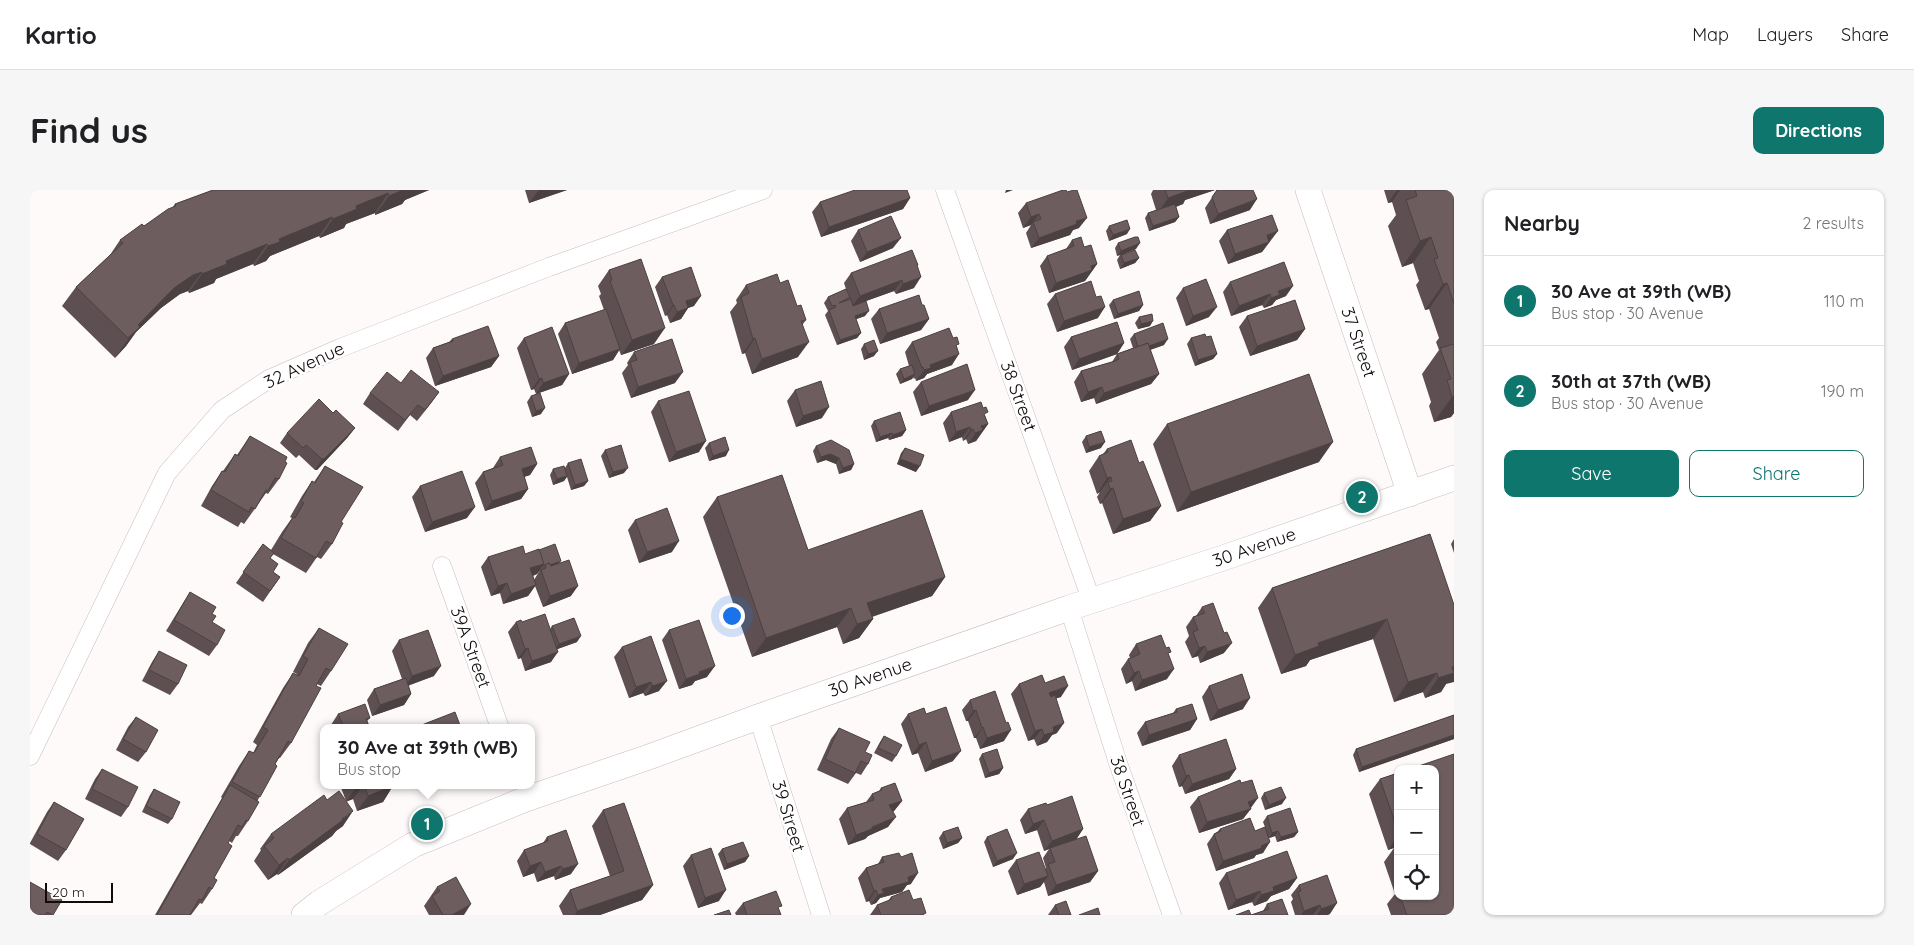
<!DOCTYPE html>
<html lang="en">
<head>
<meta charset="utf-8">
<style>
  body { margin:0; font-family:Quicksand,sans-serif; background:#f6f6f6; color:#202124 }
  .controls { position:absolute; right:15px; bottom:15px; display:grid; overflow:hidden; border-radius:10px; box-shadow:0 1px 4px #0004 }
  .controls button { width:45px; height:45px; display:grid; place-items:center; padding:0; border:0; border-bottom:1px solid #e0e0e0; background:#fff; color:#202124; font:25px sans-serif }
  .scale { position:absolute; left:15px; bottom:12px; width:68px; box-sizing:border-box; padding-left:5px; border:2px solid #120b0c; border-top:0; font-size:14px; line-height:18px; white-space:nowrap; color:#120b0c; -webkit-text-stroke:4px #fff; paint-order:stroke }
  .you { position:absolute; left:701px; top:425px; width:18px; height:18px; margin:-12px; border:4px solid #fff; border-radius:50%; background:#1a73e8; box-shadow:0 0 0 8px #1a73e833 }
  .badge { display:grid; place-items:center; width:32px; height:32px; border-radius:50%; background:#0f766e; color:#fff; font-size:16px; font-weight:700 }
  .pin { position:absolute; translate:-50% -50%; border:2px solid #fff; box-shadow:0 1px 5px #0006 }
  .popup { position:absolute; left:290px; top:534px; width:215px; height:65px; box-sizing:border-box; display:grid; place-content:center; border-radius:10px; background:#fff; filter:drop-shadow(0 1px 4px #0005); font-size:16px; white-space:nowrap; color:#757577 }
  .popup b { font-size:19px; color:#202124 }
  .popup::after { content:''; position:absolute; left:50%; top:100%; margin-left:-10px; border:10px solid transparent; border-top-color:#fff }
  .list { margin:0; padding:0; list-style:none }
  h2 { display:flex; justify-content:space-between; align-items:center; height:65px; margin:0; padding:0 20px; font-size:21px }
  h2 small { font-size:16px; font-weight:400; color:#757577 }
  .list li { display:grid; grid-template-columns:32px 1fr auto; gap:15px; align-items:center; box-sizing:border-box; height:90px; padding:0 20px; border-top:1px solid #e0e0e0 }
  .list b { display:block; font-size:19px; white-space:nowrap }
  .list p { margin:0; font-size:16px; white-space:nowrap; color:#757577 }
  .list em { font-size:16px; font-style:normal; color:#757577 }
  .actions { display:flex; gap:10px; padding:15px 20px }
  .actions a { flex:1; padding:11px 0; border:1px solid #0f766e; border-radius:10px; text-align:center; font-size:18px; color:#0f766e }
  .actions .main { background:#0f766e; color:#fff }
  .icon { flex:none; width:28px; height:28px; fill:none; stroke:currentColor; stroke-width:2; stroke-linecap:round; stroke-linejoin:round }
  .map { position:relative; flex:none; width:1424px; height:725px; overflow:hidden; border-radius:10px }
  header { display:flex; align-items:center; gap:30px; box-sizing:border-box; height:70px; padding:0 25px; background:#fff; border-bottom:1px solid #e0e0e0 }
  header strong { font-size:24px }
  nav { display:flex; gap:28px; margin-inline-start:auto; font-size:18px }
  .intro { display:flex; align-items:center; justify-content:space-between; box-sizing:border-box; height:120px; padding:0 30px }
  h1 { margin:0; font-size:35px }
  .button { padding:12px 22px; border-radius:10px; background:#0f766e; color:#fff; font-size:18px; font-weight:700 }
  main { display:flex; gap:30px; padding:0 30px }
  aside { flex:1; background:#fff; border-radius:10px; box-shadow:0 1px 4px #0004 }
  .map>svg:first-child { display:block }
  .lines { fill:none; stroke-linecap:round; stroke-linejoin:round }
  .street-casing { stroke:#ccbabc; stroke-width:19 }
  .secondary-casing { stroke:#ccbabc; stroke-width:26 }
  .street { stroke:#fff; stroke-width:18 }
  .secondary { stroke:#fff; stroke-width:25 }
  .wall { fill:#5e5052; fill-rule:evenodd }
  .shaded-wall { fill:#4c4142 }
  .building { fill:#6d5d5f; stroke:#4c4142 }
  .labels { text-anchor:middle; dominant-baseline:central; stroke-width:5; stroke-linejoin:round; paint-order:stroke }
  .street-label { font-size:18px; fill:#120b0c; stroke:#fff }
</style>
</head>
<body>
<header>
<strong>Kartio</strong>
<nav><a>Map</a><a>Layers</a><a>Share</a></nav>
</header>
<div class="intro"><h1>Find us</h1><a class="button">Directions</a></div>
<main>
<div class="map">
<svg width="1424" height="725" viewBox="0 0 1424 725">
  <rect width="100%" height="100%" fill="#fefafa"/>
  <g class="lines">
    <g class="street-casing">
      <g id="street">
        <path d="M915 0 1062 412"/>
        <path d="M412 376 470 538"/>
        <path d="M1039 418 1088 573 1142 725"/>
        <path d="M728 527 791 725"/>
        <path d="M0 566 137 283 192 220 239 189 310 158 519 77 733 0"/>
      </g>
    </g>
    <g class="secondary-casing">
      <g id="secondary">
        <path d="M1278 0 1380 304"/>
        <path d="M274 725 289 713 383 655 496 609 616 568 728 527 1039 418 1193 368 1424 288"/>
      </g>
    </g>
    <use href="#street" class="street"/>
    <use href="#secondary" class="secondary"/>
  </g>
  <g class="wall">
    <path d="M183 0H399L375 10 372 14 345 25V23L316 34 314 38 290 48 289 46 240 66 236 71 224 76 223 74 186 89 184 93 159 103 158 101 150 104 131 118 106 142 96 156 85 168 32 116 46 97 80 65 90 50 114 36 142 18 145 14Z"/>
    <path d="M495 0H537L499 13Z"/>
    <path d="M1123 0H1185L1155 10 1153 14 1146 17 1149 27 1145 32 1119 41 1115 28 1118 23 1126 20 1121 4Z"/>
    <path d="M1187 0 1220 20 1180 34 1175 18Z"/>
    <path d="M1354 0H1424V223L1421 227 1404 232 1399 216 1401 212 1392 184 1409 160 1406 152 1409 148 1399 119 1395 120 1386 95 1389 91 1383 73 1372 77 1358 36 1366 25 1362 12 1358 13Z"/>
    <path d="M880 8 873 19 791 47 782 22 790 12Z"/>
    <path d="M996 13 1049 38 1043 40 1040 45 1001 58 996 43 1001 35 993 38 988 23Z"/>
    <path d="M1079 36 1097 44 1079 51 1076 41Z"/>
    <path d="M828 40 863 58 830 72 821 51Z"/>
    <path d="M1197 40 1240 52H1239L1232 62 1198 74 1189 51Z"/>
    <path d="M1042 50 1054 57 1067 74 1055 91 1019 103 1010 76 1017 66 1036 59Z"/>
    <path d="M1088 53 1106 59 1096 63 1109 68 1105 73 1090 79 1087 70 1090 65 1087 66 1085 58Z"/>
    <path d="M887 76 884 98 866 104 864 101 836 111 835 126 826 129 831 143 827 148 807 155 795 125 798 121 794 113 798 107 816 99 814 93 821 83Z"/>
    <path d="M579 80 624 154 591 165 589 160 583 170 542 184 528 144 535 133 574 120 569 106 571 104 568 96Z"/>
    <path d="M632 87 664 116 658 118 651 129 640 133 637 125 635 126 625 97Z"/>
    <path d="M1200 92 1256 106 1246 110 1242 115 1234 118 1232 115 1201 126 1193 102Z"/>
    <path d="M750 93 776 130 773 134 768 167 722 184 715 163 712 164 700 122 707 113 706 110 716 95Z"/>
    <path d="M1153 98 1179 127 1156 136 1146 108Z"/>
    <path d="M1025 104 1066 107 1068 128 1027 142 1017 114Z"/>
    <path d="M1083 110 1113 115 1109 121 1084 129 1079 115Z"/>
    <path d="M892 115 899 129 891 140 850 154 841 129 849 119Z"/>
    <path d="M1217 126 1275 139 1267 150 1220 166 1209 137Z"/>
    <path d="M1109 127 1120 136 1108 139 1105 133Z"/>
    <path d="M1104 144 1134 155 1120 160 1129 184 1121 194 1066 214 1064 208 1051 212 1044 192 1051 181 1082 172 1087 164 1103 158 1100 149Z"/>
    <path d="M1041 147 1094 153 1087 164 1042 180 1034 157Z"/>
    <path d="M1176 147 1187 164 1183 169 1165 176 1157 154 1161 148Z"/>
    <path d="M494 148 539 184 532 195 506 204 504 199 501 200 487 158Z"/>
    <path d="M422 149 469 166 461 177 405 196 396 168 403 158 419 152Z"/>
    <path d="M882 152 927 157 922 175 897 184 894 188 886 191 885 188 884 189 883 187 882 189 870 194 866 184 870 179 879 176 875 162Z"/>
    <path d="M834 154 844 166 834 170 831 159Z"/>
    <path d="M604 162 645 193 601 208 592 183 598 175 597 173Z"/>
    <path d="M891 192 938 210 891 226 883 202Z"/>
    <path d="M371 193 409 202 387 231 380 225 368 241 333 214 340 203Z"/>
    <path d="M765 200 792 228 766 237 757 211Z"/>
    <path d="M501 206 511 224 502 227 497 212Z"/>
    <path d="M628 211 669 262 639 272 621 222Z"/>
    <path d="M921 222 955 226 958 234 946 251 938 254 936 249 933 251 932 247 919 252 913 233Z"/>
    <path d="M303 223 325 238 317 248 287 280H285L269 265 266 268 250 253 257 243Z"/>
    <path d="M844 231 876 240 872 246 859 250 858 248 846 252 841 236Z"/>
    <path d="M1137 234 1289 272 1147 322 1123 254Z"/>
    <path d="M220 246 255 272 249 289 238 304 236 303 214 334 211 332 208 337 171 316 182 296 192 281H193L205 264 207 265Z"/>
    <path d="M1056 246 1071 258 1056 263 1052 252Z"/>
    <path d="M679 253 696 266 679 271 675 258Z"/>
    <path d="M786 256 824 274 821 280 809 284 806 274 796 270 787 273 783 261Z"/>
    <path d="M875 258 886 282 867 274 871 263Z"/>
    <path d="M1077 259 1109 273 1131 316 1120 331 1083 344 1072 313 1070 314 1067 307 1070 302 1067 304 1059 281 1069 266 1073 264Z"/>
    <path d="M575 260 594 283 579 288 571 266Z"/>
    <path d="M470 267 507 274 500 285 494 287 498 299 491 309 455 321 445 293 453 282 463 278Z"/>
    <path d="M538 273 558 291 554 296 541 300 537 287 534 291 523 295 520 285 523 279 535 278Z"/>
    <path d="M295 276 311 332 302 354 291 369 287 367 276 383 243 364 240 368 243 382 250 387 233 412 206 393 233 354 241 360 252 342 262 328 260 327 272 306 282 291 284 292Z"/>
    <path d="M390 296 437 328 395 342 382 307Z"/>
    <path d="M687 307 778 360 915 387 902 406 842 427 843 429 829 448 813 454 807 437 722 467 673 327Z"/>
    <path d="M605 330 642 362 609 373 598 340Z"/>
    <path d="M1400 344 1416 494 1411 502 1395 508 1393 502 1364 512 1343 449 1280 470 1276 476 1251 484 1228 418 1242 398Z"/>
    <path d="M1424 349V363L1421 354Z"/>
    <path d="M495 364 529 373 541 406 513 417 505 396 498 406 473 414 470 403 461 406 451 377 458 367ZM510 380 504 390 503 386 507 384Z"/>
    <path d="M160 402 182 432 187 455 179 466 136 441 153 413Z"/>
    <path d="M1172 417 1194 463 1170 473 1168 466 1162 468 1155 452 1159 446 1156 437 1163 427 1166 426Z"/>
    <path d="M486 432H492L520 439 522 436 547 452 527 459 521 472 495 481 491 468 488 469 478 442Z"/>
    <path d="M289 438 301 481 291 496 287 494 261 553 250 568H249L245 574 218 631 208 646H206L202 653 199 651 184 688 182 699 172 714 170 713 161 725H125L192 608 191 607 209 576 219 561 223 563 227 555 223 552 253 498 263 483 267 485V484L263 482 278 453Z"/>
    <path d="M639 440 677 487 665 491 662 495 649 499 632 450Z"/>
    <path d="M369 450 404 486 378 495 381 504 374 515 342 526 337 510 344 499 372 489 362 461Z"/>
    <path d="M1106 454 1139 466 1137 489 1105 501 1102 491 1096 494 1091 479 1098 469 1100 468 1099 465Z"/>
    <path d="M592 457 629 501 615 506 613 503 599 508 584 467Z"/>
    <path d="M129 461 148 494 140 505 112 491 122 472Z"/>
    <path d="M1015 493 1031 507 1026 508 1027 543 1022 545 1017 552 1007 556 1004 549 998 551 981 504 989 494Z"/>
    <path d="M1179 496 1213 519 1180 531 1172 507Z"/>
    <path d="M940 510 974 551 950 559 946 548H944L938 531H936L932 520Z"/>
    <path d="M1146 519 1167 529 1160 540 1112 556 1107 543 1115 532 1143 523Z"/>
    <path d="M308 524 340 528 337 531 340 538H299Z"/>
    <path d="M878 524H896L923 571 895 582 888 563 882 565 871 534Z"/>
    <path d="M1424 525V549L1329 582 1323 565 1326 559Z"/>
    <path d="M106 527 116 562 108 572 86 560 98 537Z"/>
    <path d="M809 538 835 562 838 574 831 585 826 583 818 594 787 580 801 549Z"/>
    <path d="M854 546 866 566 862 572 844 563 850 552Z"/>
    <path d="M952 564 973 578 969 584 955 588 949 569Z"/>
    <path d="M1149 565 1206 579 1199 589 1155 604 1152 596 1149 597 1142 576Z"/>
    <path d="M72 579 98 617 91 627 55 609 65 589Z"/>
    <path d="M1368 583V706H1405L1424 725H1361L1357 714 1365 704 1354 672 1364 658 1358 660 1339 604 1350 589Z"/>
    <path d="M310 595H363L353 612 327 621 323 609 316 611 313 636 306 641 302 646 248 685 247 684 238 690 224 671 231 660 230 659 241 644 297 610 316 611Z"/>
    <path d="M851 598 872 611 864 621 863 622 858 637 838 646 835 649 818 655 809 629 817 618 836 612 842 604 849 601Z"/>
    <path d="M124 599 142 629 138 634 112 622 120 605Z"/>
    <path d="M1234 603 1252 614 1235 620 1231 608Z"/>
    <path d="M1168 607 1221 618V619L1213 629 1169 643 1160 617Z"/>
    <path d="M24 612 36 660 28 671 0 654V653L17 622Z"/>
    <path d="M1017 615 1053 639 1046 649 1068 681 1060 692 1018 706 1014 692 1010 697 987 705 978 681 986 670 1015 679 1016 678 1013 668 1019 659 1014 661 1007 640 995 644 990 630 998 619Z"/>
    <path d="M573 620 623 695 612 710 570 725H533L529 716 540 700 580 686 562 636Z"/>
    <path d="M1237 626 1268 642 1264 647 1247 652 1245 646 1239 648 1233 663 1226 665 1224 668 1186 681 1177 654 1184 644 1187 642 1190 639 1225 641 1235 637 1233 632Z"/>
    <path d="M913 642 932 648 928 653 913 659 909 648Z"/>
    <path d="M517 647 541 684 525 690 524 686 507 692 504 683 493 687 487 671 494 660 513 653Z"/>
    <path d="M957 647 983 669 963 677 954 652Z"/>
    <path d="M692 659 719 666 715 672 694 680 688 664Z"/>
    <path d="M661 665 689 711 668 718 653 676Z"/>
    <path d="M852 667 881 694 877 695 872 702 850 708 846 713 841 715 839 711 836 712 828 688 836 678 848 674Z"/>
    <path d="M1196 683 1267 688 1259 699 1241 706 1237 711 1224 716 1222 712 1198 720 1189 693Z"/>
    <path d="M0 692 23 725H0Z"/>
    <path d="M1269 695 1300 724 1297 725H1265L1261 712 1263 709 1261 705Z"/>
    <path d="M407 697 434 725H399L394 716Z"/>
    <path d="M861 707 895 725H840L847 715 858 711Z"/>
    <path d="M713 713 749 720 751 725H706L705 723Z"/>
    <path d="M1237 714 1258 725H1221L1233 721Z"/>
    <path d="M1025 715 1041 725H1018Z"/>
  </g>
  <g class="shaded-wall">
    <path d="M373 0H399L375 10 372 14 345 25 359 6Z"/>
    <path d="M509 0H537L499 13Z"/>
    <path d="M976 0H983L975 3Z"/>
    <path d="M1160 0H1185L1155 10 1153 14 1128 23 1138 8Z"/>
    <path d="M1367 0H1370L1362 12 1358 13Z"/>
    <path d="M358 3 345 23 316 34 314 38 290 48 303 29 326 16Z"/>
    <path d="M880 8 873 19 791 47 799 37Z"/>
    <path d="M1227 9 1220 20 1180 34 1188 24Z"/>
    <path d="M1009 24 1001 35 993 38 1001 27Z"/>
    <path d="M302 27 289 46 240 66 236 71 224 76 238 56 249 49Z"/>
    <path d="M1149 27 1145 32 1119 41 1123 36Z"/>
    <path d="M1057 28 1049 38 1043 40 1040 45 1001 58 1009 48 1046 31Z"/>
    <path d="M1100 39 1097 44 1079 51 1083 45Z"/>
    <path d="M1248 41 1232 62 1198 74 1205 64 1237 45Z"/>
    <path d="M1401 47 1383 73 1372 77 1390 51Z"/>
    <path d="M871 48 863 58 830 72 837 62Z"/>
    <path d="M1110 53 1106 59 1087 66 1091 61Z"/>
    <path d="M237 54 223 74 186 89 184 93 159 103 172 84 196 71Z"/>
    <path d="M1109 68 1105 73 1090 79 1094 73Z"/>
    <path d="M1067 74 1055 91 1019 103 1026 93 1061 76Z"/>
    <path d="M172 82 158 101 150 104 131 118 106 142 96 156 85 168 108 135 144 98 163 85Z"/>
    <path d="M891 87 884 98 866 104 873 94Z"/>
    <path d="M872 90 864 101 822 116 830 106Z"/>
    <path d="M1417 93 1399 119 1395 120 1413 94Z"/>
    <path d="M1263 96 1256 106 1246 110 1242 115 1234 118 1241 108 1248 101Z"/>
    <path d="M1240 104 1232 115 1201 126 1209 116Z"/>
    <path d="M671 106 664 116 648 121 656 111Z"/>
    <path d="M643 115H644L637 125 635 126Z"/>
    <path d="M1113 115 1109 121 1084 129 1088 124Z"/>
    <path d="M1075 117 1068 128 1027 142 1034 131Z"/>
    <path d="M1187 117 1179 127 1156 136 1163 126Z"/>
    <path d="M658 118 651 129 640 133 647 122Z"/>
    <path d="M839 121 835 126 821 131 825 126Z"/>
    <path d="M899 129 891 140 850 154 857 143Z"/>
    <path d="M1123 131 1120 136 1108 139 1111 134Z"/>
    <path d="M635 138 624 154 591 165 602 150Z"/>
    <path d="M1275 139 1267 150 1220 166 1227 156Z"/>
    <path d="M831 143 827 148 807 155 810 150Z"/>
    <path d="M725 148 715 163 712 164 723 149Z"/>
    <path d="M1138 149 1134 155 1105 165 1109 159Z"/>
    <path d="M779 152 768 167 722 184 732 169Z"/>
    <path d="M1094 153 1087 164 1042 180 1049 169Z"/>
    <path d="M590 159 583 170 542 184 549 173Z"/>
    <path d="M848 161 844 166 834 170 838 164Z"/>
    <path d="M929 164 922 175 897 184 894 188 886 191 894 180 900 175Z"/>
    <path d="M1187 164 1183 169 1165 176 1168 170Z"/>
    <path d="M469 166 461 177 405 196 413 186Z"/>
    <path d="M653 182 645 193 601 208 608 197Z"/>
    <path d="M539 184 532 195 506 204 513 193Z"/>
    <path d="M885 184 882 189 870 194 874 189Z"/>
    <path d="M1129 184 1121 194 1066 214 1074 203Z"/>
    <path d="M512 188 504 199 501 200 509 189Z"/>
    <path d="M1072 197 1064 208 1051 212 1058 202Z"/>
    <path d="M945 200 938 210 891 226 899 216Z"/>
    <path d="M409 202 402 212 387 231 395 220Z"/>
    <path d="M1424 206V223L1421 227 1404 232 1422 207Z"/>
    <path d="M799 217 792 228 766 237 773 226Z"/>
    <path d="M515 218 511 224 502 227 506 221Z"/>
    <path d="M958 234 946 251 938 254 951 236Z"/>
    <path d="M940 237 932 247 919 252 926 242Z"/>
    <path d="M325 238 317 248 287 280H285L292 269Z"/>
    <path d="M943 239 936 249 933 251 941 240Z"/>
    <path d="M876 240 872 246 859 250 863 245Z"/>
    <path d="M862 243 858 248 846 252 850 247Z"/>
    <path d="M676 251 669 262 639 272 646 262Z"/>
    <path d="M1075 252 1071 258 1056 263 1059 257Z"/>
    <path d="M1303 252 1289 272 1147 322 1161 302Z"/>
    <path d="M699 260 696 266 679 271 683 266Z"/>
    <path d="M800 264 809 268 806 274 796 270 787 273 791 267Z"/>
    <path d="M870 269 890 276 886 282 867 274Z"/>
    <path d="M507 274 500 285 484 290 492 279Z"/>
    <path d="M824 274 821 280 809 284 813 278Z"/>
    <path d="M598 278 594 283 579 288 583 282Z"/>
    <path d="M537 286 534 291 523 295 527 289Z"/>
    <path d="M1081 287 1070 302 1067 304 1077 288Z"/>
    <path d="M558 291 554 296 541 300 545 295Z"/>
    <path d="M1083 298 1072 313 1070 314 1080 299Z"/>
    <path d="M498 299 491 309 455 321 462 311Z"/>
    <path d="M1131 316 1120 331 1083 344 1093 329Z"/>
    <path d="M445 317 437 328 395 342 402 332Z"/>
    <path d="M649 351 642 362 609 373 617 362Z"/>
    <path d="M531 371 527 376H515Z"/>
    <path d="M514 374 507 384 493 389 500 378Z"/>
    <path d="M915 387 902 406 826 432 837 413Z"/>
    <path d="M477 393 470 403 461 406 468 396Z"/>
    <path d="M506 395 498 406 473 414 481 404Z"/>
    <path d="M548 396 541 406 513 417 520 406Z"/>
    <path d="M821 418 807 437 722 467 736 448Z"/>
    <path d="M843 429 829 448 813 454 827 434Z"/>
    <path d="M1357 429 1343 449 1280 470 1276 476 1251 484 1265 465 1288 453Z"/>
    <path d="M551 446 547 452 525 460 529 454Z"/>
    <path d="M1202 453 1194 463 1170 473 1177 462Z"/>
    <path d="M1175 456 1168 466 1162 468 1169 458Z"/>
    <path d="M498 458 491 468 488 469 495 459Z"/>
    <path d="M528 462 521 472 495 481 502 471Z"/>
    <path d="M411 476 404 486 375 497 382 486Z"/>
    <path d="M685 476 677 487 665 491 662 495 649 499 656 489 669 482Z"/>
    <path d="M1422 477H1424V492L1416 494 1411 502 1395 508 1408 488Z"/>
    <path d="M1144 479 1137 489 1105 501 1112 490Z"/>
    <path d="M1109 481 1102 491 1096 494 1104 483Z"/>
    <path d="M1407 483 1393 502 1364 512 1378 492Z"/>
    <path d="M637 491 629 501 615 506 622 496Z"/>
    <path d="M621 492 613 503 599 508 606 497Z"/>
    <path d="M1038 496 1031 507 1012 513 1019 503Z"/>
    <path d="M381 504 374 515 342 526 350 515Z"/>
    <path d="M1220 508 1213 519 1180 531 1188 520Z"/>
    <path d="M946 520 938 531H936L943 521Z"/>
    <path d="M1167 529 1160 540 1112 556 1119 545Z"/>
    <path d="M1034 533 1027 543 1022 545 1017 552 1007 556 1014 545 1023 537Z"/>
    <path d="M953 537 946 548H944L952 538Z"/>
    <path d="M1012 539 1004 549 998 551 1005 541Z"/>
    <path d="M981 540 974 551 950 559 957 548Z"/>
    <path d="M1424 545V549L1329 582 1332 577Z"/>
    <path d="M896 552 888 563 882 565 889 555Z"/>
    <path d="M931 561 923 571 895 582 902 571Z"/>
    <path d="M973 578 969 584 955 588 959 583Z"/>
    <path d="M1206 579 1199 589 1155 604 1162 594Z"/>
    <path d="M1159 585 1152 596 1149 597 1156 586Z"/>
    <path d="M330 595H333L323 609 316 612 327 596Z"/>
    <path d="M363 596 353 612 327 621 338 606Z"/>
    <path d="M1228 608 1213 629 1169 643 1177 632 1218 612Z"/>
    <path d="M1256 608 1252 614 1235 620 1239 615Z"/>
    <path d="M872 611 864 621 852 625 859 615Z"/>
    <path d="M323 621 313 636 306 641 302 646 248 685 259 670Z"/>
    <path d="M866 627 858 637 838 646 835 649 818 655 826 645Z"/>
    <path d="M1014 630 1007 640 995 644 1003 634Z"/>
    <path d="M1053 639 1046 650 1020 658 1019 659 1014 661 1022 651Z"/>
    <path d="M1248 641 1245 646 1239 648 1242 643Z"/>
    <path d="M1268 642 1264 647 1247 652 1251 647Z"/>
    <path d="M1368 646V656L1358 660Z"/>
    <path d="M932 648 928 653 913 659 917 653Z"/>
    <path d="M1240 652 1233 663 1226 665 1224 668 1186 681 1193 671Z"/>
    <path d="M987 663 983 669 963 677 967 671Z"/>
    <path d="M719 666 715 672 694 680 697 674Z"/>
    <path d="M258 668 247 684 238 690 249 675Z"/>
    <path d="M511 672 504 683 493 687 500 676Z"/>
    <path d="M548 674 541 684 525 690 533 679Z"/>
    <path d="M531 676 524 686 507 692 515 682Z"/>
    <path d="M1068 681 1060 692 1018 706 1026 695Z"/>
    <path d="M888 683 881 694 877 695 872 702 850 708 846 713 841 715 852 699 878 687Z"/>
    <path d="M1018 686 1010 697 987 705 994 694Z"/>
    <path d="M1267 688 1259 699 1241 706 1237 711 1224 716 1231 705 1243 697Z"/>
    <path d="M623 695 612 710 570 725H545L547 721Z"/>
    <path d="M696 700 689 711 668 718 675 708Z"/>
    <path d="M846 700 839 711 836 712 844 701Z"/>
    <path d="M1230 701 1222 712 1198 720 1206 710Z"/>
    <path d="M1307 713 1300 724 1297 725H1287L1291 719Z"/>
    <path d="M441 714 434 725H422Z"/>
    <path d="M1290 715 1283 725H1271L1274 721Z"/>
  </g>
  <g class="building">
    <path d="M183 0H373L359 6 358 3 326 16 327 19 303 29 302 27 249 49 250 52 238 56 237 54 196 71 197 74 172 84V82L163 85 144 98 108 135 110 137 98 148 46 97 93 53 90 50 112 34 114 36 138 19 146 16 145 14Z"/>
    <path d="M825 0H877L880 8 799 37 790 12Z"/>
    <path d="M1033 0H1036L1037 2 1044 0H1047L1057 28 1046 31 1047 34 1009 48 1003 32 1011 29 1009 24 1001 27 996 13Z"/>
    <path d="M1135 0H1160L1138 8Z"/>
    <path d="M1187 0H1223L1227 9 1188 24 1182 7Z"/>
    <path d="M1385 0H1424V114L1417 93 1413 94 1404 69 1408 68 1401 47 1390 51 1376 10 1387 6Z"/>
    <path d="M1145 14 1149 27 1123 36 1118 23Z"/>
    <path d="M1242 25 1248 41 1237 45 1239 52 1205 64 1197 40Z"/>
    <path d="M861 26 871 48 837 62 828 40Z"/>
    <path d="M1097 30 1100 39 1083 45 1079 36Z"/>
    <path d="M1051 47 1054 57 1061 55 1067 74 1061 76 1062 80 1026 93 1017 66 1044 56 1042 50Z"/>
    <path d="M1105 47H1108L1110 53 1091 61 1088 53Z"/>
    <path d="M882 60 888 75H887L891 87 873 94 872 90 830 106 821 83Z"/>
    <path d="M1105 60 1109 68 1094 73 1091 65Z"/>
    <path d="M611 69 635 138 602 150 580 91 582 90 579 80Z"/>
    <path d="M1254 72 1263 96 1248 101 1250 105 1241 108 1240 104 1209 116 1200 92Z"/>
    <path d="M661 77 671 106 656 111 658 118 647 122 644 115H643L632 87Z"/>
    <path d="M747 84 750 93 758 90 767 116 771 115 776 130 771 131 779 152 732 169 725 148 723 149 711 107 719 103 716 95Z"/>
    <path d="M1176 89 1187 117 1163 126 1153 98Z"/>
    <path d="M1061 91 1066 107 1071 106 1075 117 1034 131 1025 104Z"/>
    <path d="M816 99 820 107 809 113 821 109 823 116 836 111 839 121 825 126 831 143 810 150 799 120 806 117 805 115 802 116 798 107Z"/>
    <path d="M1109 101 1113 115 1088 124 1083 110Z"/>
    <path d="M889 105 892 115H894L899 129 857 143 849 119Z"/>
    <path d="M1265 110 1275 139 1227 156 1217 126Z"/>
    <path d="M576 119 590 159 549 173 535 133Z"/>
    <path d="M1122 124 1123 131 1111 134 1109 127Z"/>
    <path d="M1087 132 1094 153 1049 169 1041 147Z"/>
    <path d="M1133 133 1138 149 1119 156 1118 153 1108 157 1104 144Z"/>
    <path d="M458 136 469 166 413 186 403 158 423 151 422 149Z"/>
    <path d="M522 137 539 184 513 193 512 188 509 189 494 148Z"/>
    <path d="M919 138 923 148 927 147 929 154 926 155 929 164 900 175 901 178 894 180 893 177 892 178 882 152Z"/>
    <path d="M1175 144 1176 147 1181 146 1187 164 1168 170 1161 148Z"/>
    <path d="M642 149 653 182 608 197 600 172 607 170 604 162Z"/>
    <path d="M844 150 848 161 838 164 834 154Z"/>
    <path d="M1118 153 1129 184 1074 203 1072 197 1058 202 1051 181 1085 171 1089 169 1087 164Z"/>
    <path d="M1424 154V206L1422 207 1417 190 1421 189 1410 158Z"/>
    <path d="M937 174 945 200 899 216 891 192Z"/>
    <path d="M882 175 885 184 874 189 870 179Z"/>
    <path d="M381 180 409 202 395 220 388 215 375 230 340 203 357 182 371 193Z"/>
    <path d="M1279 184 1303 252 1161 302 1137 234Z"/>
    <path d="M791 191 799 217 773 226 765 200Z"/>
    <path d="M659 201 676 251 646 262 628 211Z"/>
    <path d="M510 203 515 218 506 221 501 206Z"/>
    <path d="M289 209 303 223 306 220 325 238 294 269H292L276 255 273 258 257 243Z"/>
    <path d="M951 212 953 218 956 217 958 222 954 224 958 234 951 236 953 240 945 243 943 239 941 240 940 237 926 242 921 222Z"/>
    <path d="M870 222 876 240 863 245 862 243 850 247 844 231Z"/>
    <path d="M1071 241 1075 252 1059 257 1056 246Z"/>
    <path d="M220 246 257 267 255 272 257 273 249 289 245 288 238 301 236 300 225 319 221 317 219 322 181 300 192 281 195 282 205 264 208 266Z"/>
    <path d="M695 247 699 260 683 266 679 253Z"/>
    <path d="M801 250 819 260 824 274 813 278 809 268 800 264 791 267 786 256Z"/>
    <path d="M1101 250 1109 273 1113 271 1131 316 1093 329 1083 298 1080 299 1078 292 1082 291 1081 287 1077 288 1069 266 1078 262 1077 259Z"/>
    <path d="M591 255 598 278 583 282 575 260Z"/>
    <path d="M501 257 507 274 492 279 498 299 462 311 453 282 473 275 470 267Z"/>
    <path d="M875 258 894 265 890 276 870 269Z"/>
    <path d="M551 269 558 291 545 295 538 273Z"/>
    <path d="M295 276 333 297 311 332 313 333 302 354 296 351 286 368 251 348 263 327 265 328 274 313 271 311 282 291 285 293Z"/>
    <path d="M534 276 537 286 527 289 523 279Z"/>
    <path d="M432 281 445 317 402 332 390 296Z"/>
    <path d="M752 285 778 360 892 320 915 387 837 413 843 429 827 434 821 418 736 448 687 307Z"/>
    <path d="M637 318 649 351 617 362 605 330Z"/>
    <path d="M1400 344 1424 415V477H1422L1424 483 1408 488 1407 483 1378 492 1357 429 1288 453 1289 456 1265 465 1242 398Z"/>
    <path d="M233 354 244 363 240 368 248 374 243 382 250 387 240 401 213 382Z"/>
    <path d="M525 354 531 371 520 375 519 373 514 376 509 360Z"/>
    <path d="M493 356 495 364 509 359 514 374 500 378 506 395 481 404 477 393 468 396 458 367Z"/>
    <path d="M539 370 548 396 520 406 511 380 516 378 515 375 519 373 521 376Z"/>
    <path d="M160 402 186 417 182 424 186 426 182 432 195 440 187 455 144 430Z"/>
    <path d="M1183 413 1194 443 1197 442 1202 453 1177 462 1175 456 1169 458 1163 442 1168 440 1163 427 1175 423 1172 417Z"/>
    <path d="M515 424 528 462 502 471 498 458 495 459 486 432 491 430 492 432Z"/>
    <path d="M544 428 551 446 529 454 522 436Z"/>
    <path d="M669 430 685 476 669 482 670 484 656 489 639 440Z"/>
    <path d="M289 438 318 454 301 481 296 478 286 496 291 498 261 553 258 551 245 574 247 576 230 607 202 592 219 561 224 563 238 540 233 537 263 483 269 486 278 469 273 466Z"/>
    <path d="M398 440 411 476 382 486 369 450Z"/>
    <path d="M1131 445 1136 458 1139 457 1141 462 1138 463 1144 479 1112 490 1109 481 1104 483 1098 469 1110 464 1106 454Z"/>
    <path d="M621 446 637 491 622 496 621 492 606 497 592 457Z"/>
    <path d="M129 461 157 475 148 494 119 480Z"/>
    <path d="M1212 484 1220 508 1188 520 1179 496Z"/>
    <path d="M1012 485 1015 493 1034 486 1038 496 1019 503 1021 507 1025 505 1034 533 1023 537 1024 542 1014 545 1012 539 1005 541 989 494Z"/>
    <path d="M376 488 381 504 350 515 344 499Z"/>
    <path d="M965 501 976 533 978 532 981 540 957 548 953 537 952 538 946 520 943 521 940 510Z"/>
    <path d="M335 514 340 528 336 529 340 538H306L313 535 308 524Z"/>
    <path d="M1162 514 1167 529 1119 545 1115 532 1147 522 1146 519Z"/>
    <path d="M916 517 931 561 902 571 896 552 889 555 878 524 894 518 896 524Z"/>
    <path d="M425 522 431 538H384Z"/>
    <path d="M1424 525V545L1332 577 1326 559Z"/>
    <path d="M106 527 128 540 116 562 93 549Z"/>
    <path d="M809 538 840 552 835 562 842 565 838 574 831 571 825 583 795 569Z"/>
    <path d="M854 546 872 555 866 566 848 558Z"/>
    <path d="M1196 549 1206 579 1162 594 1159 585 1156 586 1149 565Z"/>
    <path d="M967 559 973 578 959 583 952 564Z"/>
    <path d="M1424 564V725H1377L1370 706H1405V579H1380Z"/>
    <path d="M72 579 108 597 98 617 62 599Z"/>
    <path d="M1368 583V641L1350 589Z"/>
    <path d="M1210 590 1211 593 1222 590 1228 608 1218 612 1221 619 1177 632 1168 607Z"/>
    <path d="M865 593 872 611 859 615 866 627 842 637V639L826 645 817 618 844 610 842 604 852 600 851 598Z"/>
    <path d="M200 595 229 612 218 631 216 630 212 637 208 635 198 653 202 656 184 688 187 690 182 699 179 697 172 710 169 709 160 725H127Z"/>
    <path d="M334 595H363V596L338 606Z"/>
    <path d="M1251 597 1256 608 1239 615 1234 603Z"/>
    <path d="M124 599 150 612 142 629 116 616Z"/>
    <path d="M309 601 323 621 312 629 313 630 259 670 258 668 249 675 234 656 244 648 241 644 294 605 297 610Z"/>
    <path d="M1042 606 1053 639 1022 651 1014 630 1003 634 998 619 1016 613 1017 615Z"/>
    <path d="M24 612 54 629 36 660 7 644Z"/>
    <path d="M594 613 623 695 547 721 540 700 594 681 573 620Z"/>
    <path d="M1260 618 1268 642 1251 647 1248 641 1242 643 1237 626Z"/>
    <path d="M1220 628 1225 641 1235 637 1240 652 1231 656 1232 658 1193 671 1184 644 1191 641 1190 639Z"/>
    <path d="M928 637 932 648 917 653 913 642Z"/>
    <path d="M977 639 987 663 967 671 957 647Z"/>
    <path d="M536 640 548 674 533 679 531 676 515 682 511 672 500 676 494 660 518 651 517 647Z"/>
    <path d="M1056 646 1068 681 1026 695 1018 674 1025 672 1020 658Z"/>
    <path d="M713 652 719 666 697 674 692 659Z"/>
    <path d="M1368 656V667L1364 657Z"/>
    <path d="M681 658 696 700 675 708 661 665Z"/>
    <path d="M1257 661 1267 688 1243 697 1244 701 1231 705 1230 701 1206 710 1196 683Z"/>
    <path d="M1009 662 1018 686 994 694 986 670Z"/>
    <path d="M869 663 871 667 882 663 888 683 878 687 879 692 852 699 854 703 848 705 846 700 844 701 836 678 854 672 852 667Z"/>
    <path d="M1297 685 1307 713 1291 719 1290 715 1274 721 1268 702 1271 701 1269 695Z"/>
    <path d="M426 687 441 714 422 725H413L402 706 410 701 407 697Z"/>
    <path d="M0 692 32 710 23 725 17 722 15 725H0Z"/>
    <path d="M879 700 883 710 891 708 896 723 891 725H851L847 715 862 709 861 707Z"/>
    <path d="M746 701 752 716 748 717 751 725H717L713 713Z"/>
    <path d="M1252 709 1258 725H1206L1219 720 1221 725 1239 719 1237 714Z"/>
    <path d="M1036 711 1041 725H1029L1025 715Z"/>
    <path d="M1068 718 1070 725H1049Z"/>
    <path d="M699 720 701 725H684Z"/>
  </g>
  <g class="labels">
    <g class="street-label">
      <text transform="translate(1329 152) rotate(71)">37 Street</text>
      <text transform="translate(274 175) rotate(-25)">32 Avenue</text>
      <text transform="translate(989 206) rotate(70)">38 Street</text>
      <text transform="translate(1224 357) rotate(-19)">30 Avenue</text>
      <text transform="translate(441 457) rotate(70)">39A Street</text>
      <text transform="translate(840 487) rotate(-19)">30 Avenue</text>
      <text transform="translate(1098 601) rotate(71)">38 Street</text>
      <text transform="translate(759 626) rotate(73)">39 Street</text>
    </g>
  </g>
</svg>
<div class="controls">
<button>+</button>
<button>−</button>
<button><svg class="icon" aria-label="locate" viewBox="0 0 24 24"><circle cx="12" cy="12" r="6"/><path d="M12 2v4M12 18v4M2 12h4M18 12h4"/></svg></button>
</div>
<div class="scale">20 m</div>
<div class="you"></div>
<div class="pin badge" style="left:397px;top:634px">1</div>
<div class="popup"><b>30 Ave at 39th (WB)</b>Bus stop</div>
<div class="pin badge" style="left:1332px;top:307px">2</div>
</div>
<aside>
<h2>Nearby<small>2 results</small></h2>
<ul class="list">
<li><span class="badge">1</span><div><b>30 Ave at 39th (WB)</b><p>Bus stop · 30 Avenue</p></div><em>110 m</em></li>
<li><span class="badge">2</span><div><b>30th at 37th (WB)</b><p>Bus stop · 30 Avenue</p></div><em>190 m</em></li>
</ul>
<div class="actions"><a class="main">Save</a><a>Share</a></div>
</aside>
</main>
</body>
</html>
